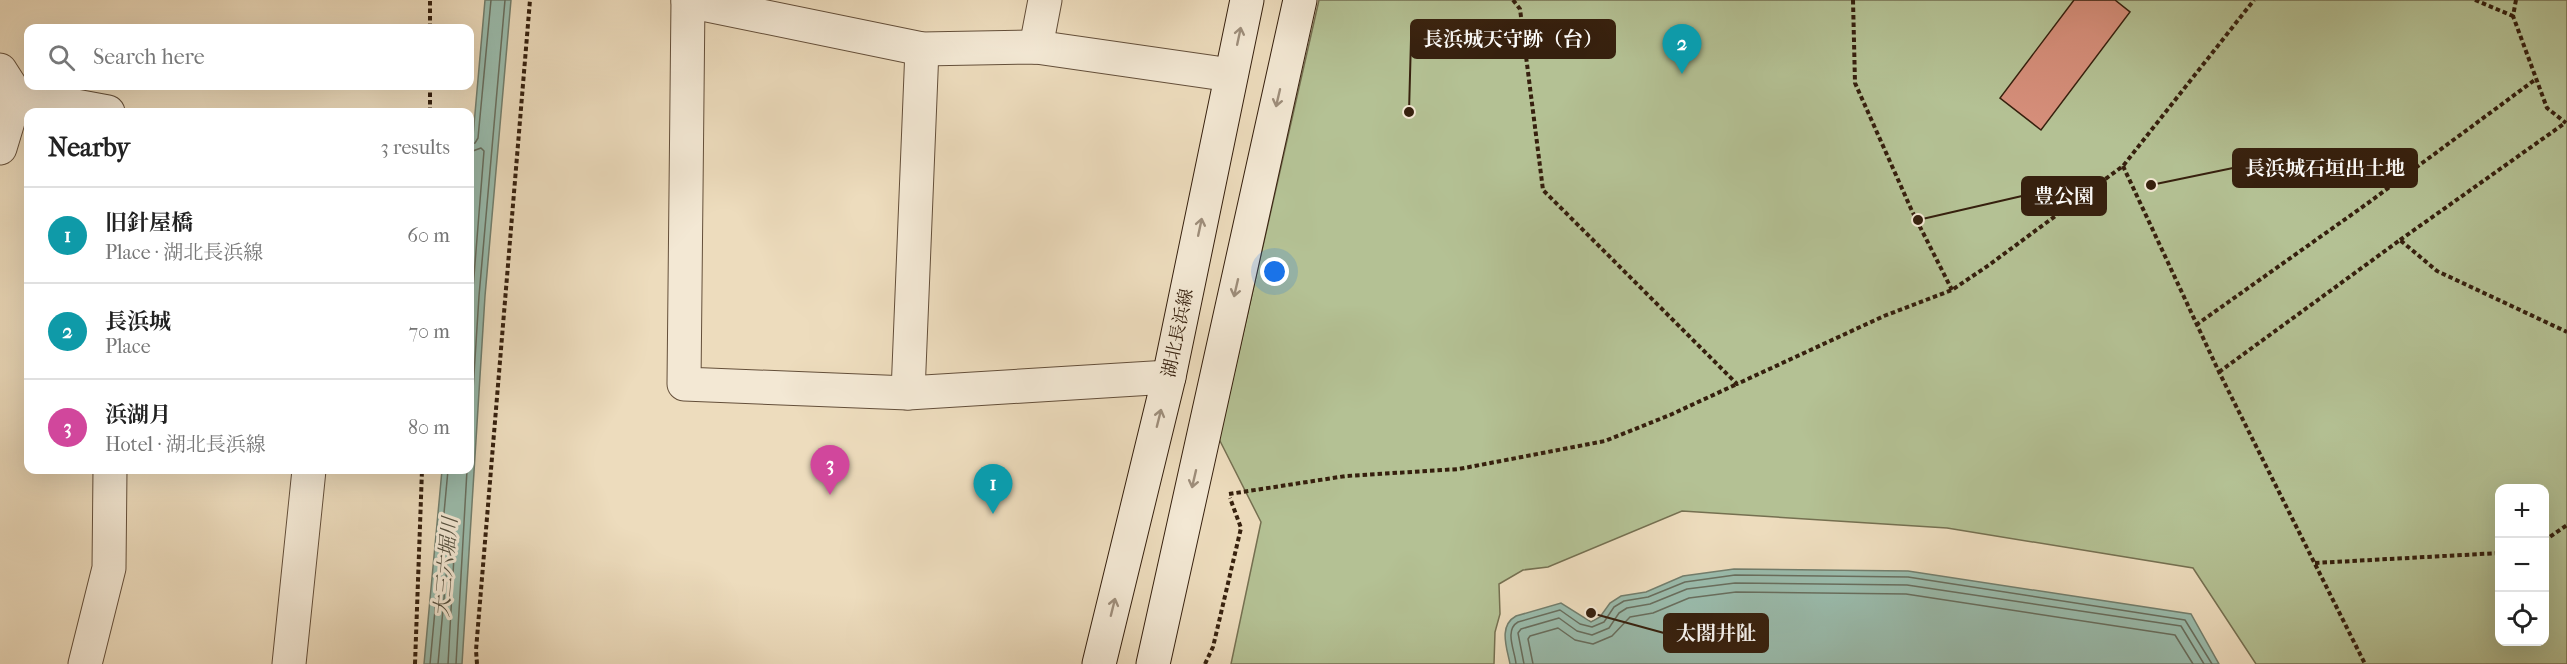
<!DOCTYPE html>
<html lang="en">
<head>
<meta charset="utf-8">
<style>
  body { margin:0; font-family:"IM FELL French Canon","Noto Serif JP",serif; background:#f6f6f6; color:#222 }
  .controls { position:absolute; right:18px; bottom:18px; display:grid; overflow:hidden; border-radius:12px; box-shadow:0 6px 24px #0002 }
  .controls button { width:54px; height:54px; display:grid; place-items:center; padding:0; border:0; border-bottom:2px solid #e0e0e0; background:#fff; color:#222; font:30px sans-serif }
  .you { position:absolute; left:1275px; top:272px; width:21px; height:21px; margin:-15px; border:4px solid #fff; border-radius:50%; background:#1a73e8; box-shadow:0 0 0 9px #1a73e833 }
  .badge { display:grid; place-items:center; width:39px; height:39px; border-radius:50%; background:#db2777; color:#fff; font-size:20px; font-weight:700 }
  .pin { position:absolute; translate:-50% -50px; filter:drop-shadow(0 2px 3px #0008) }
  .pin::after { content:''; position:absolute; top:32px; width:21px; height:18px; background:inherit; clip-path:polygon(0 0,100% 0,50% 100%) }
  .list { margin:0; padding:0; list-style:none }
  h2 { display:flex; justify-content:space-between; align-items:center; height:78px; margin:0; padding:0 24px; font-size:26px }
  h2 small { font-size:20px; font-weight:400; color:#767676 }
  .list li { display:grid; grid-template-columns:39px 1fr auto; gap:18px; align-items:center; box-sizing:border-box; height:96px; padding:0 24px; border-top:2px solid #e0e0e0 }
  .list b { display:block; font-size:22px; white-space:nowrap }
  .list p { margin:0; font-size:20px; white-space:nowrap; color:#767676 }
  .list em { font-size:20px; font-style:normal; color:#767676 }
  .icon { flex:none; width:33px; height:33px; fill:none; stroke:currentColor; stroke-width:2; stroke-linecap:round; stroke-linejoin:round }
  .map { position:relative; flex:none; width:2567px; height:664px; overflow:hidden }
  .search { position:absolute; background:#fff; box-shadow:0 6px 24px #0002; left:24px; top:24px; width:450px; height:66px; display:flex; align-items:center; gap:15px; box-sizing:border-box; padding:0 21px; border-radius:12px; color:#767676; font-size:22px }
  .panel { position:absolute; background:#fff; box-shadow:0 6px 24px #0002; left:24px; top:108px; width:450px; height:366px; border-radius:12px }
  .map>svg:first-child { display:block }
  .green { fill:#b4c194; stroke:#757051; stroke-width:1.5; fill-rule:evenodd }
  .water { fill:#9abcad; stroke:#727e6d; stroke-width:1.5 }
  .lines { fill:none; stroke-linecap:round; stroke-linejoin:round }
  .shore { stroke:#686e5e; stroke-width:1.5 }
  .building { fill:#d58e7a; stroke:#36200e; stroke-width:1.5 }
  .street-casing { stroke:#644f3a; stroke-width:35 }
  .secondary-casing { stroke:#36200e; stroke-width:35 }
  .path { stroke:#36200e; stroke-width:4; stroke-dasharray:4.5 3; stroke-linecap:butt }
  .street { stroke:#f3e8d4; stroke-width:33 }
  .secondary { stroke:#f3e8d4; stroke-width:33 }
  .oneway { stroke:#9e8e7b }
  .labels { text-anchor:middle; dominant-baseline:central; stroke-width:6; stroke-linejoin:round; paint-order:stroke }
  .street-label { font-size:18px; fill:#36200e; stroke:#f3e8d4 }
  .water-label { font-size:20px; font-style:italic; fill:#544f3e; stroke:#f3e8d4 }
  .leader { fill:none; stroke:#36200e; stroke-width:2 }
  .callout-dot { fill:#36200e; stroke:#f3e8d4; stroke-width:2 }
  .callout { fill:#36200e; stroke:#36200e; stroke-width:2 }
  .callout-label { font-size:20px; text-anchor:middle; font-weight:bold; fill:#fff }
</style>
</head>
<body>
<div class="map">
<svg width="2567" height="664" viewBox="0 0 2567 664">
  <rect width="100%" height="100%" fill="#eddcbd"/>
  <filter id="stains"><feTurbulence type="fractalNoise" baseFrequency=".00333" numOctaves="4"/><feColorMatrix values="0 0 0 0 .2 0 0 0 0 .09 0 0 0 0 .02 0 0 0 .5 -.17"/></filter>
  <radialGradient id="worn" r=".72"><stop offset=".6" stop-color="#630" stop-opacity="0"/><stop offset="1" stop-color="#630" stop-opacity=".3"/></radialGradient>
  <path class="green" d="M1319 0H2567V664H2256L2193 568 1947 528 1682 511 1548 567 1523 570 1499 584 1500 614 1495 632 1494 664H1231L1261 522 1219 439ZM2500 488H2544V642H2500Z"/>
  <g class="water">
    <path d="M485 0H511L485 296 462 664H424L442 470H470V170Z"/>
    <path d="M1734 569 1908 571 2191 614 2219 664H1510C1507 648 1498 626 1516 616L1561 603 1591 622 1600 617 1610 603 1621 596 1646 592 1683 576Z"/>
  </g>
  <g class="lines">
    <g class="shore">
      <path d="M470 144 475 143 478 138 491 0"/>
      <path d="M470 152 481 148 484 151 470 326"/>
      <path d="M470 437 479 296 505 0"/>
      <path d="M430 664 448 470"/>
      <path d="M438 664 448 555 451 552 454 556 448 664"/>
      <path d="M456 664 467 470"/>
      <path d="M1516 664C1515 651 1504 630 1518 622L1560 610 1580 624 1592 627 1604 622 1614 607 1624 601 1648 597 1685 582 1735 575 1908 577 2185 620 2212 664"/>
      <path d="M1524 664 1518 633 1521 629 1559 618 1577 631 1592 635 1609 628 1619 613 1627 608 1650 604 1687 589 1735 583 1907 585 2181 626 2204 664"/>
      <path d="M1533 664 1528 639 1530 636 1558 628 1575 640 1593 644 1612 636 1630 617 1653 613 1689 598 1736 592 1906 594 2175 635 2193 664"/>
    </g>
  </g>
  <path class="building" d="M2074 0H2115L2130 12 2041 130 2000 98Z"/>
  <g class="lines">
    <g class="street-casing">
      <g id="street">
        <path d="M688 0 684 384 908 393 1169 377"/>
        <path d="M688 1 922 49 1036 47 1231 75"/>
        <path d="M1036 47 1045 0"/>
        <path d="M0 70 16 95 108 112"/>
        <path d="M0 148 16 95"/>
        <path d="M908 393 922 49"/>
        <path d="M85 664 109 568 110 470"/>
        <path d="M289 664 309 470"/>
      </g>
    </g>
    <g class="secondary-casing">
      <g id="secondary">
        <path d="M1099 664 1169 377 1247 0"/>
        <path d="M1153 664 1300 0"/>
      </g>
    </g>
    <g class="path">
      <path d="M1513 0 1520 9 1543 190 1737 384 1884 316 1952 290 1989 265 2123 166 2254 0"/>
      <path d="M1853 0 1855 83 1912 211 1952 290"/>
      <path d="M2475 0 2513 16"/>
      <path d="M2516 0 2513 16 2547 108 2566 123"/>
      <path d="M430 28V0"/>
      <path d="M430 112V86"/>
      <path d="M2123 166 2219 372 2365 664"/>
      <path d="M2400 240 2565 123"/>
      <path d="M2196 325 2368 203 2536 79"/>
      <path d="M2219 372 2400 240 2437 271 2567 332"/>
      <path d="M1229 494 1346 476 1459 469 1605 441 1670 415 1737 384"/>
      <path d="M2544 541 2567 525"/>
      <path d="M2315 563 2500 553"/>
      <path d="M415 664 422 470"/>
      <path d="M477 664 476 650 530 0"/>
      <path d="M1205 664 1213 647 1241 528 1230 498"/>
    </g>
    <use href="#street" class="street"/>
    <use href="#secondary" class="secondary"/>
  </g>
  <defs><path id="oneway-shaft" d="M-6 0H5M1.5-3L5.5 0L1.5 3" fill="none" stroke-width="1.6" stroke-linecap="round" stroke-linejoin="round" transform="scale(1.5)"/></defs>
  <g class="oneway">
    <use href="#oneway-shaft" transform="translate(1239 36) rotate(-78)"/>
    <use href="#oneway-shaft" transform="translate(1278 98) rotate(103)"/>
    <use href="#oneway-shaft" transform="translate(1200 227) rotate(-78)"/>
    <use href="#oneway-shaft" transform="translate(1236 288) rotate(103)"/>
    <use href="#oneway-shaft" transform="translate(1159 418) rotate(-76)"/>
    <use href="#oneway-shaft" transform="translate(1194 479) rotate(103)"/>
    <use href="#oneway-shaft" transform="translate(1113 607) rotate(-76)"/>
  </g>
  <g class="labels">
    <g class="street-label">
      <text transform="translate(1178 333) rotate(-78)">湖北長浜線</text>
    </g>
    <g class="water-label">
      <text transform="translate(446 567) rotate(-85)">大三六堀川</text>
    </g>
  </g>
  <path class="leader" d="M1409 112L1411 39M2151 185L2233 168M1918 220L2022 196M1591 613L1664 633"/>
  <g class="callout-dot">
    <circle cx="1409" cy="112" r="6"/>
    <circle cx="2151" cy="185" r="6"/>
    <circle cx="1918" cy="220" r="6"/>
    <circle cx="1591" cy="613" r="6"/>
  </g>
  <g class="callout">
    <rect x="1411" y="20" width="204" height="38" rx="6"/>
    <rect x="2233" y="149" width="184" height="38" rx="6"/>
    <rect x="2022" y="177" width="84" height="38" rx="6"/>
    <rect x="1664" y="614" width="104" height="38" rx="6"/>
  </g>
  <g class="callout-label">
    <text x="1513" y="46">長浜城天守跡（台）</text>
    <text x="2325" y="175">長浜城石垣出土地</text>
    <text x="2064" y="203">豊公園</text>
    <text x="1716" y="640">太閤井阯</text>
  </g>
  <rect width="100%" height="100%" filter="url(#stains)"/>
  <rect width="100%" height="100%" fill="url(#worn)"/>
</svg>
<div class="controls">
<button>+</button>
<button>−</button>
<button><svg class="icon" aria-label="locate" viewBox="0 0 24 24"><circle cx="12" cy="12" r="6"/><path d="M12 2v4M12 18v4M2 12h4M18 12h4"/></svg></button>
</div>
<div class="you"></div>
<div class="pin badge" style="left:993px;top:514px;background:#0f9aa8">1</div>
<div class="pin badge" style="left:1682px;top:74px;background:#0f9aa8">2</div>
<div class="pin badge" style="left:830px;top:495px;background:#d1479c">3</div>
<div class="search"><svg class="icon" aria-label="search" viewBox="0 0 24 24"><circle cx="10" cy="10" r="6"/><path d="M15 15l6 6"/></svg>Search here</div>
<section class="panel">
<h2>Nearby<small>3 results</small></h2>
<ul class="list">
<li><span class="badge" style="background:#0f9aa8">1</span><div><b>旧針屋橋</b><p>Place · 湖北長浜線</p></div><em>60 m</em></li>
<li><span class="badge" style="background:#0f9aa8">2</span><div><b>長浜城</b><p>Place</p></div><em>70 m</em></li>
<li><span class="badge" style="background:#d1479c">3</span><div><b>浜湖月</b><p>Hotel · 湖北長浜線</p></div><em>80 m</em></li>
</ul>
</section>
</div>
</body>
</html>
